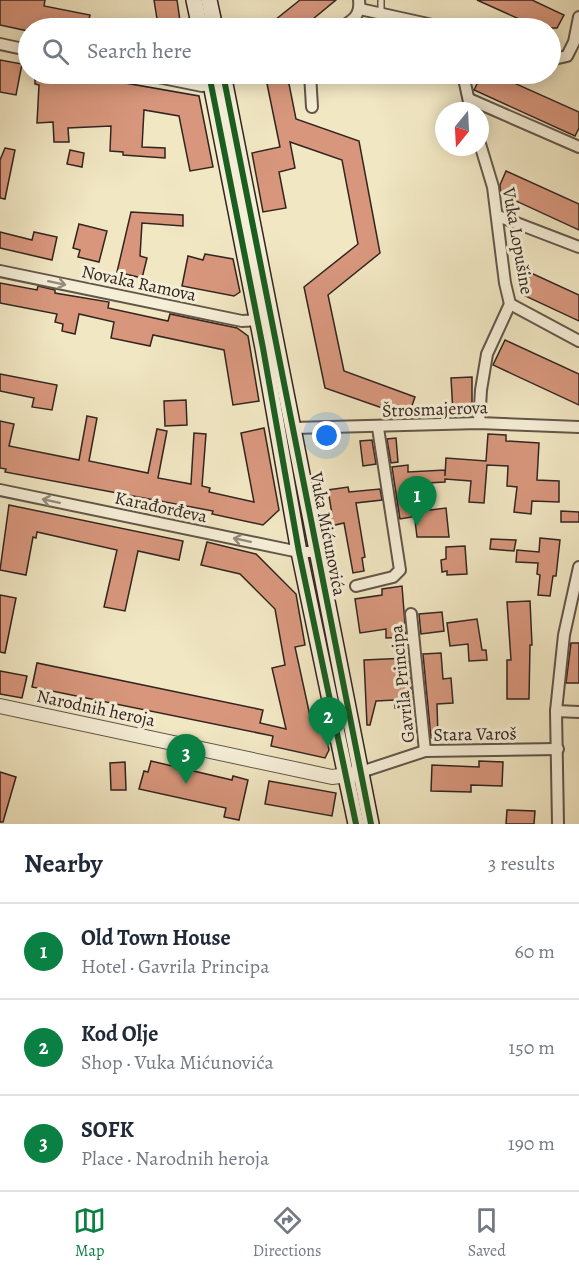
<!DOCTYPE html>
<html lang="en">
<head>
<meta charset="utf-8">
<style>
  body { margin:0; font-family:Alegreya,serif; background:#f2f2f3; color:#1f2937 }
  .compass { position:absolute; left:435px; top:102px; width:54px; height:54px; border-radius:50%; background:#fff; box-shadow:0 3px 15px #0003; rotate:198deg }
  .you { position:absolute; left:327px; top:436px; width:21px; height:21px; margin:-15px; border:4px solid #fff; border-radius:50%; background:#1a73e8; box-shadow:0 0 0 9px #1a73e833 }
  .badge { display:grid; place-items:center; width:39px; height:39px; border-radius:50%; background:#0b8043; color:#fff; font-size:20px; font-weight:700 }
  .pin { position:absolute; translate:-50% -50px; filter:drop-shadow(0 2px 3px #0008) }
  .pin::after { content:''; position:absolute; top:32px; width:21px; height:18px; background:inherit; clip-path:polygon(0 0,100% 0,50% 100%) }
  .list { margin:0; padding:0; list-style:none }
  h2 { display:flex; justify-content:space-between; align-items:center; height:78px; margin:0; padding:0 24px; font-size:26px }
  h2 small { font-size:20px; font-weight:400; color:#747a83 }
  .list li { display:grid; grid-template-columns:39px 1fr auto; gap:18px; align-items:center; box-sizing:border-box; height:96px; padding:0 24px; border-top:2px solid #e0e1e3 }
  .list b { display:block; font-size:22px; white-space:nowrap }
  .list p { margin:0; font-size:20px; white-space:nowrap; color:#747a83 }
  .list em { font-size:20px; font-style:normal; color:#747a83 }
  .icon { flex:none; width:33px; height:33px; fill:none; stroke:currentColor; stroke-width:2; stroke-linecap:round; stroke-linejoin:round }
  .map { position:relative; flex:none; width:579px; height:824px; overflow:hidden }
  .search { position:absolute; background:#fff; box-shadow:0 3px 15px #0003; left:18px; right:18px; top:18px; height:66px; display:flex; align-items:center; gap:15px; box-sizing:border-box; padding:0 21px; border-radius:33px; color:#747a83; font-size:22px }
  .sheet { height:366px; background:#fff }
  nav { display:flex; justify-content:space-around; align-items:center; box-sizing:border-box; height:84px; border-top:2px solid #e0e1e3; background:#fff; font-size:16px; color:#747a83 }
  nav a { display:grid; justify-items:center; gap:3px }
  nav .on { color:#0b8043 }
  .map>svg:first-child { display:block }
  .building { fill:#d8977d; stroke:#322520; stroke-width:1.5 }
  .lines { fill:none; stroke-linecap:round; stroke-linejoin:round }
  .service-casing { stroke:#625649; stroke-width:8 }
  .minor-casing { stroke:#625649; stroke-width:14 }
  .tertiary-casing { stroke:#625649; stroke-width:16 }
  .secondary-casing { stroke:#322520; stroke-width:18 }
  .service { stroke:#f6efd8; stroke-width:5 }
  .minor { stroke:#f6efd8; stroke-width:10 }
  .tertiary { stroke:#f6efd8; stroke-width:14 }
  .secondary { stroke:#f6efd8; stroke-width:15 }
  .cycleway-casing { stroke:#f6efd8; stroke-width:10 }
  .cycleway { stroke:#1b5e20; stroke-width:6 }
  .oneway { stroke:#948a7c }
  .labels { text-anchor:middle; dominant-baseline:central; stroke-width:6; stroke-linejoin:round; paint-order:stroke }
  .street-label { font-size:18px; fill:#322520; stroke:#f6efd8 }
</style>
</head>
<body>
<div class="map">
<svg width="579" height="824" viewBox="0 0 579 824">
  <rect width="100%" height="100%" fill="#f1e7c3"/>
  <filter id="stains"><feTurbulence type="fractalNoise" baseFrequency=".00333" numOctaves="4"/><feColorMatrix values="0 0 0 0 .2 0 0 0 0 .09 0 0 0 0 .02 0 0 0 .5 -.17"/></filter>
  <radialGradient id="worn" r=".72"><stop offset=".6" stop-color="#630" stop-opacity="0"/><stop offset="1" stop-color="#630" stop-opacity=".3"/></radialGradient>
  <g class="building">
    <path d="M0 0H45L44 6 90 15 87 28H28V31L0 25Z"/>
    <path d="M154 0H177L180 21 158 25Z"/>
    <path d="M300 0H336L302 28H265Z"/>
    <path d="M477 0H532L564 15 557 28H539Z"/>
    <path d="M0 60 22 64 16 95 0 92Z"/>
    <path d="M35 74H90L114 78V81L199 96 213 167 190 171 179 116 144 110 142 147 165 148V158L123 155V152L110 151 111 126 68 128 69 142H54L53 122 37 123 39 85 35 84Z"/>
    <path d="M265 74H287L296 119 359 141 380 253 328 295 344 371 415 397 408 417 325 388 304 287 358 244 342 160 290 142 295 168 279 172 286 208 263 212 252 153 280 147Z"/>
    <path d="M482 74H494L579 112V128L575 136 474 90Z"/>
    <path d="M5 148 15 150 5 199 0 198V160Z"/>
    <path d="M70 150 84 153 82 167 67 164Z"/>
    <path d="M506 171 579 204V230L501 194 500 185Z"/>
    <path d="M131 212 183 215V226L142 223 140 256 147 258 142 278 117 272Z"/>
    <path d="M79 224 107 231 99 262 78 257 80 250 73 248Z"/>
    <path d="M0 232 32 240 34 232 57 237 52 260 0 248Z"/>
    <path d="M205 254 233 259 240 292 234 296 182 286 188 256 203 260Z"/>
    <path d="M531 273 579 295V321L521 294Z"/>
    <path d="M0 283 37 290 38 286 55 290V293L109 302 108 308 168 321 170 314 237 328 248 336 259 401 233 405 224 350 153 335 150 346 111 338 114 322 79 314 75 334 62 331 63 324 55 322 57 314 0 303Z"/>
    <path d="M505 340 579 374V405L493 365Z"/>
    <path d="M0 374 57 385 52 410 32 407 34 398 0 391Z"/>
    <path d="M472 377V412L453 413 451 378Z"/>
    <path d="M186 400 187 425 165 426 164 401Z"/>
    <path d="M87 416 97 418 89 461 148 473 157 429 167 431 158 478 191 484 194 433 206 434 202 486 210 488 209 492 254 502 241 433 264 428 279 510 263 525 212 514 213 511 5 472 6 469 0 468V421L14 424 9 446 79 460Z"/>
    <path d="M488 434 506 435V441L539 443 537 480 559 481V502L532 501 531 514 514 512 517 487 507 486 508 466 487 465 484 503 469 502 471 481 445 479V482L410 484V487L406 488 412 517 400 519 392 467 408 465V472L445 470V476L446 458 486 461Z"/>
    <path d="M396 438 398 462 391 463 387 439Z"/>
    <path d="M372 440 376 464 363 466 360 441Z"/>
    <path d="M348 487 349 492 380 489 382 500 356 503 365 557 362 558 364 571 353 573 344 523 331 526 329 514H332L328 490Z"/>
    <path d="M9 505 183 541 179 560 138 551 125 611 104 607 117 550 37 532 36 538 33 537 26 575 0 570Z"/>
    <path d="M446 508 449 537H417L414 512Z"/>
    <path d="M561 511 579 512V522H561Z"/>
    <path d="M540 538 560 540 556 576H553L550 596 538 595 540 575 537 574 538 563 516 562 517 550 539 552Z"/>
    <path d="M491 539 516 540 514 551 490 549Z"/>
    <path d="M207 542 256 554 296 594 305 645 295 647 310 716 322 715 329 750 325 758 271 746 273 736 32 687 37 663 263 710 260 723 286 729 272 668 285 665 275 609 240 574 201 565Z"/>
    <path d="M465 546 467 574 447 575V571L442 572 441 560 446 559V547Z"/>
    <path d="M402 586 406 637 386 638V629L360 633 355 599 382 595V589Z"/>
    <path d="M0 595 16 598 5 653 0 652Z"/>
    <path d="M530 601 532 645H530L529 699H507V660H511L507 602Z"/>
    <path d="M442 612 444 631 421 634 419 614Z"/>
    <path d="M477 619 482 650H486L487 660 469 661 468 644 450 646 447 623Z"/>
    <path d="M571 643H579V683H566Z"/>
    <path d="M441 653 443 679 451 678 453 703 437 704 438 738H431L423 654Z"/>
    <path d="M408 658 413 708H395V700L376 701 370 725H367L364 660Z"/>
    <path d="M0 671 27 676 22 698 0 694Z"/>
    <path d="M151 761 232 780 233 776 248 780 239 820 224 817 226 808 139 789 144 771 148 772Z"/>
    <path d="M479 761 503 762 502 786 471 785V792L431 791 432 765 479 767Z"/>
    <path d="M125 762 126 790H111L110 763Z"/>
    <path d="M0 772 16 777 3 822H0Z"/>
    <path d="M269 781 336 793 332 816 265 804Z"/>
    <path d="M507 810 535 811 534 824H506Z"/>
  </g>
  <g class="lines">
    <g class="service-casing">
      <path id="service" d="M381 0V13"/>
    </g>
    <g class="minor-casing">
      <g id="minor">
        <path d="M360 9 446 28"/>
        <path d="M340 28C352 21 361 16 359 0"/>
        <path d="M0 44 28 50"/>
        <path d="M550 57 554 59 567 56 574 42 579 17"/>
        <path d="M143 74 202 86 217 83"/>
        <path d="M310 74 312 107"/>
        <path d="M463 74 471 111"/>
        <path d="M469 99 579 147"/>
        <path d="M480 144 493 187 505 283 510 304 579 341"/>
        <path d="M498 216 579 247"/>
        <path d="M0 271 242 321 264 320"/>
        <path d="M479 423 481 390 487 354 510 304"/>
        <path d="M293 428 479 423 579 427"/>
        <path d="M0 490 299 552H316"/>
        <path d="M356 586 393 577 400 570 378 428"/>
        <path d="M411 614 425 751"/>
        <path d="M556 711 579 712"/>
        <path d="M361 772 425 751 558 749"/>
        <path d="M558 824 556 711 564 635 579 567"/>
      </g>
    </g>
    <g class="tertiary-casing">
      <path id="tertiary" d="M0 706 332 777 356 774"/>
    </g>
    <g class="secondary-casing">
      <g id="secondary">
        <path d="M194 0 200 28"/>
        <path d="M209 0 215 28"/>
        <path d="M209 74 263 348 299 552 356 824"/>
        <path d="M223 74 371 824"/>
      </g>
    </g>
    <use href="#service" class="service"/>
    <use href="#minor" class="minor"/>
    <use href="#tertiary" class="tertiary"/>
    <use href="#secondary" class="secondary"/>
    <g class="cycleway-casing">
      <g id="cycleway">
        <path d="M209 74 263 348 299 552 356 824"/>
        <path d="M223 74 371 824"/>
      </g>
    </g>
    <use href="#cycleway" class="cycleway"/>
  </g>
  <defs><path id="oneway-shaft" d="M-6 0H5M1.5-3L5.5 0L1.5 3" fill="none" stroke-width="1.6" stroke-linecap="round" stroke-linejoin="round" transform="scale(1.5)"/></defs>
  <g class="oneway">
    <use href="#oneway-shaft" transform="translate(57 283) rotate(12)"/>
    <use href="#oneway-shaft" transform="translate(51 501) rotate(-168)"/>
    <use href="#oneway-shaft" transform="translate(242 540) rotate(-168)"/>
  </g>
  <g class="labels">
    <g class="street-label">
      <text transform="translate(518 241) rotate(80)">Vuka Lopušine</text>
      <text transform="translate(139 283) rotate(12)">Novaka Ramova</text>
      <text transform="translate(435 409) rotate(-2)">Štrosmajerova</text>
      <text transform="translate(161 507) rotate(12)">Karađorđeva</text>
      <text transform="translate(328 534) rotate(79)">Vuka Mićunovića</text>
      <text transform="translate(402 684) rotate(-96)">Gavrila Principa</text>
      <text transform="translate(96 708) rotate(12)">Narodnih heroja</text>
      <text transform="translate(475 734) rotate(-1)">Stara Varoš</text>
    </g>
  </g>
  <rect width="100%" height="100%" filter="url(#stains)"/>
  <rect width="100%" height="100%" fill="url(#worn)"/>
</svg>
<svg class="compass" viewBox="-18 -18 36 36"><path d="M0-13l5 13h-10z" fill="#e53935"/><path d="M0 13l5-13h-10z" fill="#747a83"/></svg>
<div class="you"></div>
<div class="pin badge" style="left:417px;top:526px">1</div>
<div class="pin badge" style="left:328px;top:747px">2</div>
<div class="pin badge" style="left:186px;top:784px">3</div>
<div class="search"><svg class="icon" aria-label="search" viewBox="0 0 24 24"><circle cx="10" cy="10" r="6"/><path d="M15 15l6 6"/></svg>Search here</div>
</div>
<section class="sheet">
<h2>Nearby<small>3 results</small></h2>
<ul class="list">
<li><span class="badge">1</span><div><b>Old Town House</b><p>Hotel · Gavrila Principa</p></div><em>60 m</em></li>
<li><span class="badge">2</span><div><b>Kod Olje</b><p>Shop · Vuka Mićunovića</p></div><em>150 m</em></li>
<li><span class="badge">3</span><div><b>SOFK</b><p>Place · Narodnih heroja</p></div><em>190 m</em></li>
</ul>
</section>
<nav>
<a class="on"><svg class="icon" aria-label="map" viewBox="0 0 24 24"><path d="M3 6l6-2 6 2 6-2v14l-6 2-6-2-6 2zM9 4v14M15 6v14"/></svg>Map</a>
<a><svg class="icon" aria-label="directions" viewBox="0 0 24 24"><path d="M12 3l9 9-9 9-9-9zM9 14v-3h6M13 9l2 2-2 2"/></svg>Directions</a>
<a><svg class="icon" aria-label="saved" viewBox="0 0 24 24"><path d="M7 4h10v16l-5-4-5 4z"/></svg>Saved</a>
</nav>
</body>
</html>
